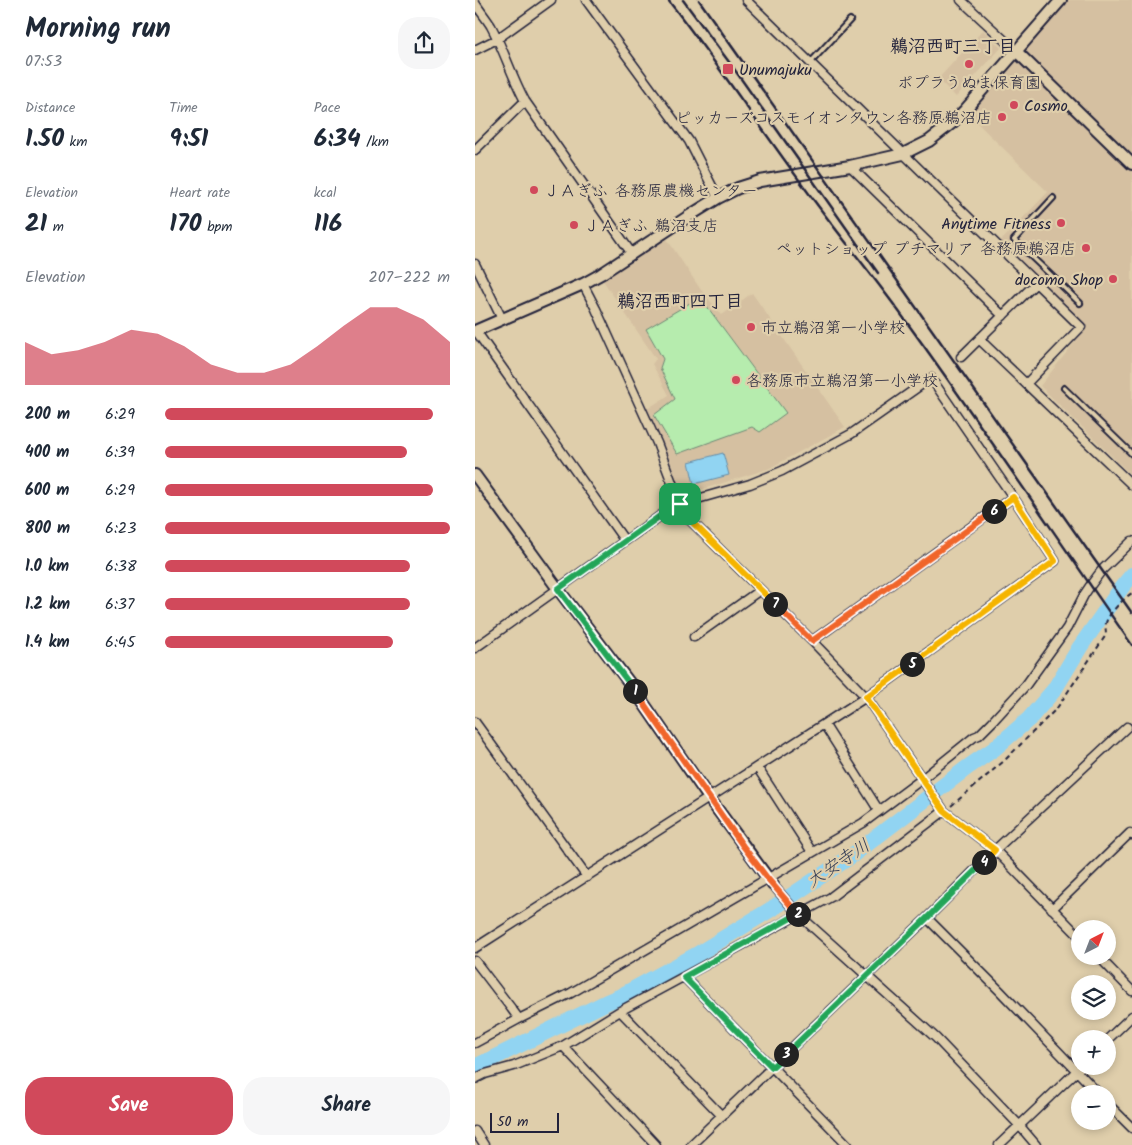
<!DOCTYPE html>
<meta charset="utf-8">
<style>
:root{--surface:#fff;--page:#f6f6f7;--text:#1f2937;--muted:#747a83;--accent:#d1495b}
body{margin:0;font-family:Kalam,"Klee One",sans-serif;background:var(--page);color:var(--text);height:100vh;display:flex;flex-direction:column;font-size:19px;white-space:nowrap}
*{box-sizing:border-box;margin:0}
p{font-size:16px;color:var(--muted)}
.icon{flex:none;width:28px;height:28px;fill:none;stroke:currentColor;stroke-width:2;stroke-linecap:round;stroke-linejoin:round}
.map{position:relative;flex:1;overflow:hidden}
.side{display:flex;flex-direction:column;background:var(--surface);width:475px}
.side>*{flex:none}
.needle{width:32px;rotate:42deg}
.buttons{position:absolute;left:596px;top:920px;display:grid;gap:10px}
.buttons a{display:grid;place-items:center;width:45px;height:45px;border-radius:50%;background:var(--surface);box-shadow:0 2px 8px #0003;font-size:25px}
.scale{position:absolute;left:15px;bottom:12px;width:69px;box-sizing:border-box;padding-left:5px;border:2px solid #22223b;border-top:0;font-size:14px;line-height:18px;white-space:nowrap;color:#22223b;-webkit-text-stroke:4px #dfceab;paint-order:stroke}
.pin{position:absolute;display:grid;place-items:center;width:42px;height:42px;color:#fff;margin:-21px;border-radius:10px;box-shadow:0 2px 8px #0006}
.km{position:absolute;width:25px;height:25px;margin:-12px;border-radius:50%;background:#222;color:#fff;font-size:14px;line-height:25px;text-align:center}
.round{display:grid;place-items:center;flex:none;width:52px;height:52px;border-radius:20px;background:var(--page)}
.overview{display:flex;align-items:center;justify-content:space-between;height:85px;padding:0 25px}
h1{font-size:28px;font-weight:700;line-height:38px}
.stats{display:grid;grid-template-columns:repeat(3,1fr);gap:8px;height:85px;padding:5px 25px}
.stats div{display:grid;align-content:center}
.stats b{font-size:25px;font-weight:700}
.stats small{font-size:14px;font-weight:400}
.stats p{font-size:14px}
.chart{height:140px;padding:10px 25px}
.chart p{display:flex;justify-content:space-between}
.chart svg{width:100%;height:90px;margin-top:5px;fill:var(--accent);opacity:.7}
.button{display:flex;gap:10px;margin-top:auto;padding:10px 25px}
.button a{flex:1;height:58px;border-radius:20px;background:var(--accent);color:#fff;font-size:20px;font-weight:700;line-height:58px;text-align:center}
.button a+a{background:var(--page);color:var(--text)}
ul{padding:0 25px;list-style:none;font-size:16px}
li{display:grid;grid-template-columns:80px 60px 1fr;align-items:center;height:38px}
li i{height:12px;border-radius:6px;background:var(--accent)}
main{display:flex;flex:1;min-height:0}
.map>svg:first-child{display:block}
</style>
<main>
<section class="side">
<div class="overview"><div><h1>Morning run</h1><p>07:53</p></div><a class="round"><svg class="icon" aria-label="share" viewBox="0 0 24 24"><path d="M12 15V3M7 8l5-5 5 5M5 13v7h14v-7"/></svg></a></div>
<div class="stats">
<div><p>Distance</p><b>1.50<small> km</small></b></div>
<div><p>Time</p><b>9:51</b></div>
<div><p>Pace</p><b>6:34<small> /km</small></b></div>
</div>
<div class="stats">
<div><p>Elevation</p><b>21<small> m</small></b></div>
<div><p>Heart rate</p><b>170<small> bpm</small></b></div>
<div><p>kcal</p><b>116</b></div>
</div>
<div class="chart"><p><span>Elevation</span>207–222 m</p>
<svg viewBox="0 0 160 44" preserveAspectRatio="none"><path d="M0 44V23L10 29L20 27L30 23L40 17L50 19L60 25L70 34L80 38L90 38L100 34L110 25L120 15L130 6L140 6L150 12L160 23V44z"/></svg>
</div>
<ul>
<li><b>200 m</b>6:29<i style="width:94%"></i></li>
<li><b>400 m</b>6:39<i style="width:85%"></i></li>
<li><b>600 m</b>6:29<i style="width:94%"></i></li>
<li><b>800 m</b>6:23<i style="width:100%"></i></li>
<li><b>1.0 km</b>6:38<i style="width:86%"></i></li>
<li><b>1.2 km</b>6:37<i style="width:86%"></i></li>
<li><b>1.4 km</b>6:45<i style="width:80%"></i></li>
</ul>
<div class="button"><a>Save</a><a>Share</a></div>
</section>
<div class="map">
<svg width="657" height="1145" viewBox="0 0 657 1145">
<rect width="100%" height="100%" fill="#dfceab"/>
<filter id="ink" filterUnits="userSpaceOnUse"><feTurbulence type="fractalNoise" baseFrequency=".02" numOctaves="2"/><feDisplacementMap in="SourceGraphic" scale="10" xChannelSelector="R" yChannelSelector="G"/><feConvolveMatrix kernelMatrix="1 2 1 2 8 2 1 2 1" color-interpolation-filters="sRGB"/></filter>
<g filter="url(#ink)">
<path fill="#d5c0a1" d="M592 0H657V476L565 386 611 328 525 242 573 192 493 114Z
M508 30 526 48 481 97 463 79Z
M188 233 226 290 247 315 277 293 370 427 293 469 205 496 172 409 194 395 177 364 181 359 127 279Z"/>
<path fill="#b6ecae" stroke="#6c8774" d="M225 297 311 413 285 432 277 427 202 454 179 415 200 399 185 368 188 359 171 329Z"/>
<path fill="#91d4f2" stroke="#658da9" d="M248 453 254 475 219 484 214 462Z"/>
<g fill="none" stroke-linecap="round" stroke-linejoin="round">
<path stroke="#91d4f2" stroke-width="16" d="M0 1067 132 1002 144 997 221 955 298 908 379 854 493 767 519 749 554 719 579 690 605 647 647 587 657 575"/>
<g stroke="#22223b" stroke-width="8">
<path id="service" d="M335 63 375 20
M578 198 539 240 605 303
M589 388 657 454"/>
</g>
<g stroke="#22223b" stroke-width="11">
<path id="minor" d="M111 0 214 141 243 198
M271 0 606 327 551 384
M486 0 541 51
M0 3C5 11 11 18 16 26 29 50 37 77 50 101L157 254
M0 50 22 39 76 0
M0 150 50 101
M375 166 528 316
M0 264 27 319
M108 284 121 309 182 443 205 504 212 517 337 641 391 697 469 811 520 850 605 937
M1 331 150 541
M504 339 657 485
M486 357 561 283
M219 637 285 590
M0 648 192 511 205 504 275 484 307 471 376 434 456 378 538 497 337 641
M0 722 112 877
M349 724 401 806
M282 767 335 849
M298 885 323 914 461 1038 544 1125 561 1145
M577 909 655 833 657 835
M452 918 525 991 624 1094
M0 948 391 697 580 561 538 497
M623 956 657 991
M0 961 36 1008 44 1019
M209 977 373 1145
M145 1011 247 1116
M632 1040 657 1016
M0 1043 44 1019 96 993 388 823 447 779 499 737 504 735 517 722 551 685 592 628 609 595 615 586 627 570 657 541
M88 1046 181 1145
M0 1079 10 1074 39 1066 88 1046 145 1011 356 897 469 811
M632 1103 657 1128
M0 1131 9 1145
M216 1145 452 918 520 850 652 727
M524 1145 607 1066"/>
</g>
<g stroke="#22223b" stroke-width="14">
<path id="tertiary" d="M541 51 657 164
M0 331 108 284 126 274 214 216 243 198 263 188 285 181 375 166 428 154 454 141 477 123 489 111 586 0
M0 475 83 589 156 685 234 798 298 885"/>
</g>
<path stroke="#22223b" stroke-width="2" stroke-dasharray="5 4" stroke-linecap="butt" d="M476 806 529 761 582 708 631 635C631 631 630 627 631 623 633 614 649 598 657 593"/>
<use href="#service" stroke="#dfceab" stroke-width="4"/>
<use href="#minor" stroke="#dfceab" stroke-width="8"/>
<use href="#tertiary" stroke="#dfceab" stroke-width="10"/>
<path stroke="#22223b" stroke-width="2.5" d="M193 0C240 60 282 123 327 184 361 232 399 276 433 324 510 430 582 538 657 645
M208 0 257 66 403 273
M224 0 657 613"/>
</g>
</g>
<g fill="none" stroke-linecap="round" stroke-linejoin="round" filter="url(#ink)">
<g stroke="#fff" stroke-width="10">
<path id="split-1" d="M160 691 83 589 192 511 205 504"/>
</g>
<g stroke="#fff" stroke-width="10">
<path id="split-2" d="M160 691 268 846 293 879 323 914"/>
</g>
<g stroke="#fff" stroke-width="10">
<path id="split-3" d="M311 1054 297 1067 209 977 323 914"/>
</g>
<g stroke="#fff" stroke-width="10">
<path id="split-4" d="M311 1054 452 918 509 862"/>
</g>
<g stroke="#fff" stroke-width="10">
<path id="split-5" d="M437 664 391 697 469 811 520 850 509 862"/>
</g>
<g stroke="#fff" stroke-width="10">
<path id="split-6" d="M437 664 580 561 538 497 519 511"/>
</g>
<g stroke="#fff" stroke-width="10">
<path id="split-7" d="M300 604 337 641 519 511"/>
</g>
<g stroke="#fff" stroke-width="10">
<path id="split-8" d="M205 504 212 517 300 604"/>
</g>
<use href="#split-1" stroke="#22a559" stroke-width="6"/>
<use href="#split-2" stroke="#f0652b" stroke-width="6"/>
<use href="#split-3" stroke="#22a559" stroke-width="6"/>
<use href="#split-4" stroke="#22a559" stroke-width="6"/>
<use href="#split-5" stroke="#f5b400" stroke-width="6"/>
<use href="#split-6" stroke="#f5b400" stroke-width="6"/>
<use href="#split-7" stroke="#f0652b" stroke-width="6"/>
<use href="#split-8" stroke="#f5b400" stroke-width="6"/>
</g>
<g fill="#d1495b" stroke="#dfceab" stroke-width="2">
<circle cx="494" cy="64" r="5"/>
<rect x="247" y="63" width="12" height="12" rx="2.5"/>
<circle cx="539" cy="105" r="5"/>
<circle cx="527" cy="117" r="5"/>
<circle cx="59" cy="190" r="5"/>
<circle cx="586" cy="223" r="5"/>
<circle cx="99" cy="225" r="5"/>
<circle cx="611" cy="248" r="5"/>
<circle cx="638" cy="279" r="5"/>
<circle cx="276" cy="327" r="5"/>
<circle cx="261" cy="380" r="5"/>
</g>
<g text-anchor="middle" stroke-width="4.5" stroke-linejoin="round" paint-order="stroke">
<g font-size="16" fill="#22223b" stroke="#dfceab" text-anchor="start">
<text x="264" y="75">Unumajuku</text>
<text x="494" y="88" text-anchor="middle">ポプラうぬま保育園</text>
<text x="549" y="111">Cosmo</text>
<text x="517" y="123" text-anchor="end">ピッカーズコスモイオンタウン各務原鵜沼店</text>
<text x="69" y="196">ＪＡぎふ 各務原農機センター</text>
<text x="576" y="229" text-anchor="end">Anytime Fitness</text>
<text x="109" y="231">ＪＡぎふ 鵜沼支店</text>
<text x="601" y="254" text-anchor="end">ペットショップ プチマリア 各務原鵜沼店</text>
<text x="628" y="285" text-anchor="end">docomo Shop</text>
<text x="286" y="333">市立鵜沼第一小学校</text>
<text x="271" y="386">各務原市立鵜沼第一小学校</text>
</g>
<g font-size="18" font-weight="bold" fill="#22223b" stroke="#dfceab">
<text x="478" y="52">鵜沼西町三丁目</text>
<text x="205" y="307">鵜沼西町四丁目</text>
</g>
<g font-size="18" font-style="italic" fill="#333d56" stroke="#dfceab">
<text transform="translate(363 863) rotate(-34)" y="6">大安寺川</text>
</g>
</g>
</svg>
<div class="buttons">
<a><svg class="needle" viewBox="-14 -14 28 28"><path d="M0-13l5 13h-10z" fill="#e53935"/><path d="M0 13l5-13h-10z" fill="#747a83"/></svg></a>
<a><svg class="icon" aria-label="layers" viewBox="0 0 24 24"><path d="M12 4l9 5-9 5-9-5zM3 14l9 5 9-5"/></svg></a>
<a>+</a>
<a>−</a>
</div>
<div class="scale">50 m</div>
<div class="pin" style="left:205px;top:504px;background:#1e9e55"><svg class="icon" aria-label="arrive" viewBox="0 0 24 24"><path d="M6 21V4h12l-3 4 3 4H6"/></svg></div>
<b class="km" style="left:160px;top:691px">1</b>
<b class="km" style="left:323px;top:914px">2</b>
<b class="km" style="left:311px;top:1054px">3</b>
<b class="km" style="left:509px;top:862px">4</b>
<b class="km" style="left:437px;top:664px">5</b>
<b class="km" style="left:519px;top:511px">6</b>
<b class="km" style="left:300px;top:604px">7</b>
</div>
</main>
